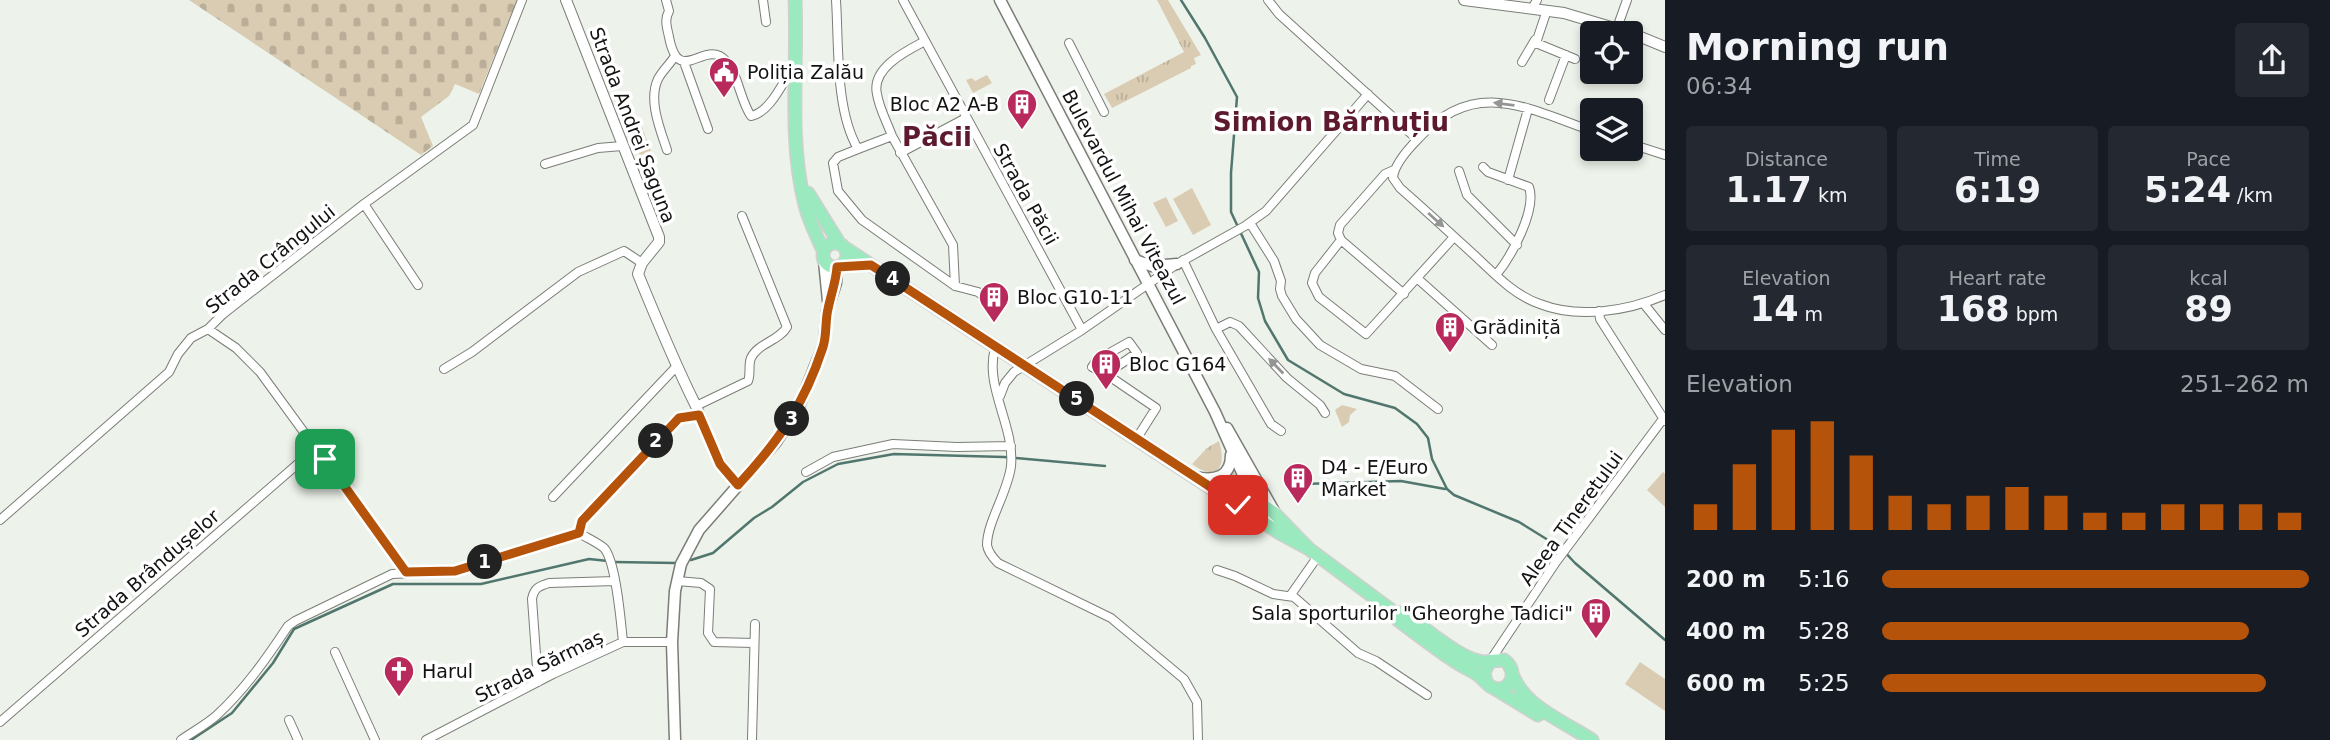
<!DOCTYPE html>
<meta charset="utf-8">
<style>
:root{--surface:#171b24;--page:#242831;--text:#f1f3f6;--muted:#9ea1a6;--accent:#b45309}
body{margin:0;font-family:"DejaVu Sans",sans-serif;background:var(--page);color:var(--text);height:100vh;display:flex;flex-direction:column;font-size:26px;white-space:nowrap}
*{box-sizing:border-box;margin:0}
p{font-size:23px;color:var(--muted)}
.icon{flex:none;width:38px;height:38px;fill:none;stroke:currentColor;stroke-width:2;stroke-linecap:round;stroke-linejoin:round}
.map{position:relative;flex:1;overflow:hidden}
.details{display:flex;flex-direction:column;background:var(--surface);width:665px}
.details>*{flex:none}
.tools{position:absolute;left:1580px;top:21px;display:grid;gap:14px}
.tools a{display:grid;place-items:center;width:63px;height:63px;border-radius:7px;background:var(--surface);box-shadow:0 4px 10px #0003;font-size:35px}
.pin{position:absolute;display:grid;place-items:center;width:60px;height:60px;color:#fff;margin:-30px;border-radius:14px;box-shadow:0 4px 10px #0006}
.km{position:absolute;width:35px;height:35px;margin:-18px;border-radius:50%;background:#222;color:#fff;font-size:19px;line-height:35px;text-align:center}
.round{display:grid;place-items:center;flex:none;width:74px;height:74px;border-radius:7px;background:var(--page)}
.summary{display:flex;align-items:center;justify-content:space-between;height:119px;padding:0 21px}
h1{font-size:38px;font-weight:700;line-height:52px}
.stats{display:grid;grid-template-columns:repeat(3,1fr);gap:10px;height:119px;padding:7px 21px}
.stats div{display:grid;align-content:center;border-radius:7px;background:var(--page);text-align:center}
.stats b{font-size:35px;font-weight:700}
.stats small{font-size:19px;font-weight:400}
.stats p{font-size:19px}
.chart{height:196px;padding:14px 21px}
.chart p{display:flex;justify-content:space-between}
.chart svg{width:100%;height:126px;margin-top:7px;stroke:var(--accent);stroke-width:6}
ul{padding:0 21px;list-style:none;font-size:23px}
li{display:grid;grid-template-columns:112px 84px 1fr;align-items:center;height:52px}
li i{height:18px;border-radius:9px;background:var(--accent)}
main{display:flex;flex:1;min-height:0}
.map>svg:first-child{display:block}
</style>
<main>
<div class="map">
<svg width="1665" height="740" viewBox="0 0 1665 740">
<defs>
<pattern id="grass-tufts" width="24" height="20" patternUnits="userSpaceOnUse" patternTransform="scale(1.75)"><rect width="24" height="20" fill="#daccb3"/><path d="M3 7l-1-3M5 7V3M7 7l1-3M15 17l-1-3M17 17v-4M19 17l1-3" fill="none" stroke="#baae99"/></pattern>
<pattern id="cemetery-stones" width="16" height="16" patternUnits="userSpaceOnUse" patternTransform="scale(1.75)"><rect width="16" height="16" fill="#daccb3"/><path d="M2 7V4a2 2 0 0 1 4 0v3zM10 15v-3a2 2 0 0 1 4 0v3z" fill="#baae99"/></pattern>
</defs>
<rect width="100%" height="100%" fill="#edf2ea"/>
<path fill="url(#grass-tufts)" d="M1157 0H1168L1201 55 1194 58 1196 64 1191 66V68L1112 108 1104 94 1184 52Z
M1219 441C1227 467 1218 483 1192 464L1207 448Z
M1232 468 1241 486 1238 491 1218 482Z"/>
<path fill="url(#cemetery-stones)" d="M189 0H517L479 94 455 84 449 96 421 117 433 146 421 155Z"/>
<path fill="#daccb3" d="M987 75 992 83 973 93 966 80 972 78 975 81Z
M642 127 651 151 640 156 631 131Z
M1192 188 1211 225 1193 235 1173 199Z
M1166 197 1178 221 1166 227 1153 203Z
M1342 405 1357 409 1350 415 1349 422 1342 427 1335 410Z
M1663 472 1665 474V507L1647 490Z
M1640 662 1665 679V711L1625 684Z"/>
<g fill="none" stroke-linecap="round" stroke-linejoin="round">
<path stroke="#51766e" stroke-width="2.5" d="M1181 0 1205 38 1237 97 1231 173V212L1259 272 1258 298 1265 321 1288 360 1344 394 1395 408 1417 424 1428 438 1432 459 1447 489 1454 495 1519 522 1561 548 1575 563 1665 640
M1303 484 1401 481 1445 489
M691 560 713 553 754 518 772 507 803 482 838 464 894 454 1004 457 1105 466
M614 562 676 563
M191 740 232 713 273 663 294 629 393 584H481L589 559 608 561"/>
<g stroke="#7a7e77" stroke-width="10">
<path id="minor" d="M666 0 669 11C664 20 667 27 669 37 679 89 705 37 726 61 739 76 740 100 751 116 771 112 783 81 794 66
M763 0 766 22
M836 0C839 45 835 110 858 149L892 136 953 245 955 286
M903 0 1082 330
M1268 0 1279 14 1417 139
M1533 7 1537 0
M1547 10 1536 43 1575 59
M1617 28 1627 0
M1069 43 1104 112
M684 62 708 129
M1522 62 1535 40
M1549 100 1566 55
M1592 131C1527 108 1474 77 1419 138 1409 148 1394 164 1393 178L1400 188C1424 209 1448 231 1472 253 1493 272 1513 295 1540 304 1578 319 1628 311 1665 295
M892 136C887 122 879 108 877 94 871 68 906 51 925 41
M1631 144 1665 155
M858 149 838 157 833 163 838 191 862 220 955 286 978 292 993 303
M667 150C660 129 648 100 658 79 662 71 670 64 675 56
M900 153 966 118
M545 164 598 148 622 146
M1483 167 1488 172 1529 187C1537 210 1511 257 1496 275
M1394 170 1385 174 1340 225 1338 233 1341 240 1404 294
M1459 171 1467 195 1517 245
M1508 180 1528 109
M364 204 418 285
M1250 223 1274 261 1281 281 1280 289 1282 296 1296 319 1320 345 1361 369 1395 376 1438 409
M1341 240 1315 273 1312 283 1319 297 1366 334 1454 237
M1183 260 1216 329 1271 424 1281 431
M1418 279 1492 345
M1644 304 1665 330
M1599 311 1600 319 1665 421
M208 329 236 348 260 372 406 572
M1216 329 1230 322 1239 326 1287 378 1320 405 1325 413
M995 348C984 387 1015 426 1011 466 1008 492 987 522 987 545 988 552 993 558 998 563L1111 618 1184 679 1197 702 1198 740
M444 369 472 352 578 272 624 251 642 263
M1106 374 1092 367 1097 360 1129 342 1137 353 1106 374 1156 408 1137 438
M1000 396 1005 383 1014 372 1082 330 1177 264 1245 226 1266 211 1368 94
M696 406 748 381C751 374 748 365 751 358 758 343 779 341 787 327L742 216
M806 472 833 457 893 444 957 447 1011 446
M553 497 676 367
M0 520 169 372 178 354 191 338 208 329 223 314 364 204 473 125 522 0
M579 533 582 521 673 422 679 418 699 415
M1217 570 1235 576 1273 594 1294 597 1358 653 1376 661 1427 695
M677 581 701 583 710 589 708 633 714 642 754 643
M1290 596 1318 556
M335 652 375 740
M1490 661 1556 562 1663 419
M538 682 532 599C534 588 539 586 549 583L615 581
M289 720 298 740
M0 722 315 449
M752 739 755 624
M181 740C192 732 206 725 217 715 245 689 267 658 288 626L295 621 392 574 455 571 579 533C587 538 597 542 604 548 616 561 621 623 623 642
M426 740 553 674 623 642H672"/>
</g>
<g stroke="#7a7e77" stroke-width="12">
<path id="tertiary" d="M566 0 659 237V242L642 263 638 274C656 318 674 362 695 404 709 434 713 461 738 485
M1464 0 1564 13 1631 33
M1631 33 1665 47"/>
</g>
<g stroke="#7a7e77" stroke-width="13">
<path id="secondary" d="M1000 0 1215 412 1248 486 1272 525
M1135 260 1152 266 1177 264
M824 261 828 301
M1227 428 1274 511
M1196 477C1215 481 1231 477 1231 455
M675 740 672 642 675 591 681 564 699 530 776 442 799 406 824 344 827 311 836 283 837 267"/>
</g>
<g stroke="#d0d0cf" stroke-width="15">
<path id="primary" d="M795 0C798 67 788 139 805 205 809 221 816 235 823 250
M808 193 839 243
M823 255a12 12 0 1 1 24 0a12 12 0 1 1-24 0Z
M845 248 1281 534 1309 549
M1238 501 1262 505 1273 512 1309 549 1395 613 1398 620C1418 635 1438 651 1459 664 1465 668 1473 671 1478 675 1482 678 1486 683 1490 686 1507 697 1522 673 1504 660L1490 661 1484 672 1486 682
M1395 613H1403C1423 626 1465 665 1489 662
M1513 676C1525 707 1566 723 1592 740
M1494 688 1538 715"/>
</g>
<use href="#minor" stroke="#fff" stroke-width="8"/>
<use href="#tertiary" stroke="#fff" stroke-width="10"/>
<use href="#secondary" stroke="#fff" stroke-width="10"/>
<use href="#primary" stroke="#9be9be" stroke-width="12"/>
</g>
<defs><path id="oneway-solid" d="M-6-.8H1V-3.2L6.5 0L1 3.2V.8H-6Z" transform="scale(1.75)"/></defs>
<g fill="#949594">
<use href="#oneway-solid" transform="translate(1504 104) rotate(-173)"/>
<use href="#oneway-solid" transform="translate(1436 220) rotate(42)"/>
<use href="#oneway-solid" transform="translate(1276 366) rotate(-134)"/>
</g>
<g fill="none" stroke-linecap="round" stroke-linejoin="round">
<g stroke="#fff" stroke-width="14">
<path id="route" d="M325 459 406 572 455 571 579 533 582 521 679 418 699 415 720 464 738 485C779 441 804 405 823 347 827 335 825 321 828 309 831 294 836 282 837 267L871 265 1238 505"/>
</g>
<use href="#route" stroke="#b45309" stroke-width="9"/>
</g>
<defs>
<g id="civic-pin" transform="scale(1.575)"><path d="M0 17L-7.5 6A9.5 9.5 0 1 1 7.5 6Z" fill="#b82a5c" stroke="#fff"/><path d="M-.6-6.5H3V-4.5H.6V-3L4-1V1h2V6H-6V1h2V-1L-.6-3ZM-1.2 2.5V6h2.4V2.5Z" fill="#fff"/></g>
<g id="building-pin" transform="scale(1.575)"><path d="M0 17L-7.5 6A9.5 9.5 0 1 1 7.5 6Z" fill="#b82a5c" stroke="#fff"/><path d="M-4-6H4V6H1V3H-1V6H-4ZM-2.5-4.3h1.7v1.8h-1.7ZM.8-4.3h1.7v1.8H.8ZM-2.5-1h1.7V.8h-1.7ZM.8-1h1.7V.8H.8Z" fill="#fff"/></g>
<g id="church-pin" transform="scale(1.575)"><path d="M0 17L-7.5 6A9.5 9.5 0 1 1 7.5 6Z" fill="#b82a5c" stroke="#fff"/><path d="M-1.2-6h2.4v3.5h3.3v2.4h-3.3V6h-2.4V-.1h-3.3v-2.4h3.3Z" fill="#fff"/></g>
</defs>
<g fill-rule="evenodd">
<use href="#civic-pin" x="724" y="72"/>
<use href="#building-pin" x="1022" y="104"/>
<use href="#building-pin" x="994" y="297"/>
<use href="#building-pin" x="1450" y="327"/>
<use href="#building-pin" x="1106" y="364"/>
<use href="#building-pin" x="1298" y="478"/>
<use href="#building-pin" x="1596" y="613"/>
<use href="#church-pin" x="399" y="671"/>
</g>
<g text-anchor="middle" stroke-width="7" stroke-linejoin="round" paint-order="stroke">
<g font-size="19" fill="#121311" stroke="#fff" text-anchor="start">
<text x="747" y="79">Poliția Zalău</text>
<text x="999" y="111" text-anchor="end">Bloc A2 A-B</text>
<text x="1017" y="304">Bloc G10-11</text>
<text x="1473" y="334">Grădiniță</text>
<text x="1129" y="371">Bloc G164</text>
<text x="1321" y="474">D4 - E/Euro<tspan x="1321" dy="22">Market</tspan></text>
<text x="1573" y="620" text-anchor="end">Sala sporturilor "Gheorghe Tadici"</text>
<text x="422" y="678">Harul</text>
</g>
<g font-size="19" fill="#121311" stroke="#fff">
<text transform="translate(633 125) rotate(69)" y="7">Strada Andrei Șaguna</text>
<text transform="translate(1026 194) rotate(61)" y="7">Strada Păcii</text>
<text transform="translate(1124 197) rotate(62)" y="7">Bulevardul Mihai Viteazul</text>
<text transform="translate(270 259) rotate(-39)" y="7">Strada Crângului</text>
<text transform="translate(1571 518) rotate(-54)" y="7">Aleea Tineretului</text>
<text transform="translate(147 573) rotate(-41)" y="7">Strada Brândușelor</text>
<text transform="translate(539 666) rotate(-26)" y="7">Strada Sărmaș</text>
</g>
<g font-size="26" font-weight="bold" fill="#5d192e" stroke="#fff">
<text x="1331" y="131">Simion Bărnuțiu</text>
<text x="937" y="146">Păcii</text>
</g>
</g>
</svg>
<div class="tools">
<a><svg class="icon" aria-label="locate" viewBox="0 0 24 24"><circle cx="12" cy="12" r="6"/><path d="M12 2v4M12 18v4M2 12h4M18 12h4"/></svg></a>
<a><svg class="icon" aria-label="layers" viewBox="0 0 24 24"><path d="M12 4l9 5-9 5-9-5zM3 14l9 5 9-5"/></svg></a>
</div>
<div class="pin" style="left:325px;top:459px;background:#1e9e55"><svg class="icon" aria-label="arrive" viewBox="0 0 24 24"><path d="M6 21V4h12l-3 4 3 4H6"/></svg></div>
<div class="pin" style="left:1238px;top:505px;background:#d93025"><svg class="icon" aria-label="check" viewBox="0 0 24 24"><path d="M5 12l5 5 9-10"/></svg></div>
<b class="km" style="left:485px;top:562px">1</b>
<b class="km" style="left:656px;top:441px">2</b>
<b class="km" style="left:792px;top:419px">3</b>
<b class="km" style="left:893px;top:279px">4</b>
<b class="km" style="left:1077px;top:399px">5</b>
</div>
<section class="details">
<div class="summary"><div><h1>Morning run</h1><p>06:34</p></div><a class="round"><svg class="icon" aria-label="share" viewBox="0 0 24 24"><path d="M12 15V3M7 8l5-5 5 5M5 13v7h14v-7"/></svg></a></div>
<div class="stats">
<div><p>Distance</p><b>1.17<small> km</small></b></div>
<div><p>Time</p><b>6:19</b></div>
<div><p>Pace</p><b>5:24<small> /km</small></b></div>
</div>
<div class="stats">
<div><p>Elevation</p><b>14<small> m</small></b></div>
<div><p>Heart rate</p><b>168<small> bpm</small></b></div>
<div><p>kcal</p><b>89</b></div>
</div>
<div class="chart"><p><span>Elevation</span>251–262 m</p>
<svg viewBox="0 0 160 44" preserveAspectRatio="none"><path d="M5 44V35M15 44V21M25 44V9M35 44V6M45 44V18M55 44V32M65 44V35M75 44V32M85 44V29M95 44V32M105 44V38M115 44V38M125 44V35M135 44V35M145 44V35M155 44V38"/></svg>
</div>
<ul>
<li><b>200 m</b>5:16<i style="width:100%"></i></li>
<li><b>400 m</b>5:28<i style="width:86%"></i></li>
<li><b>600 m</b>5:25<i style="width:90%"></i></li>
</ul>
</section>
</main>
